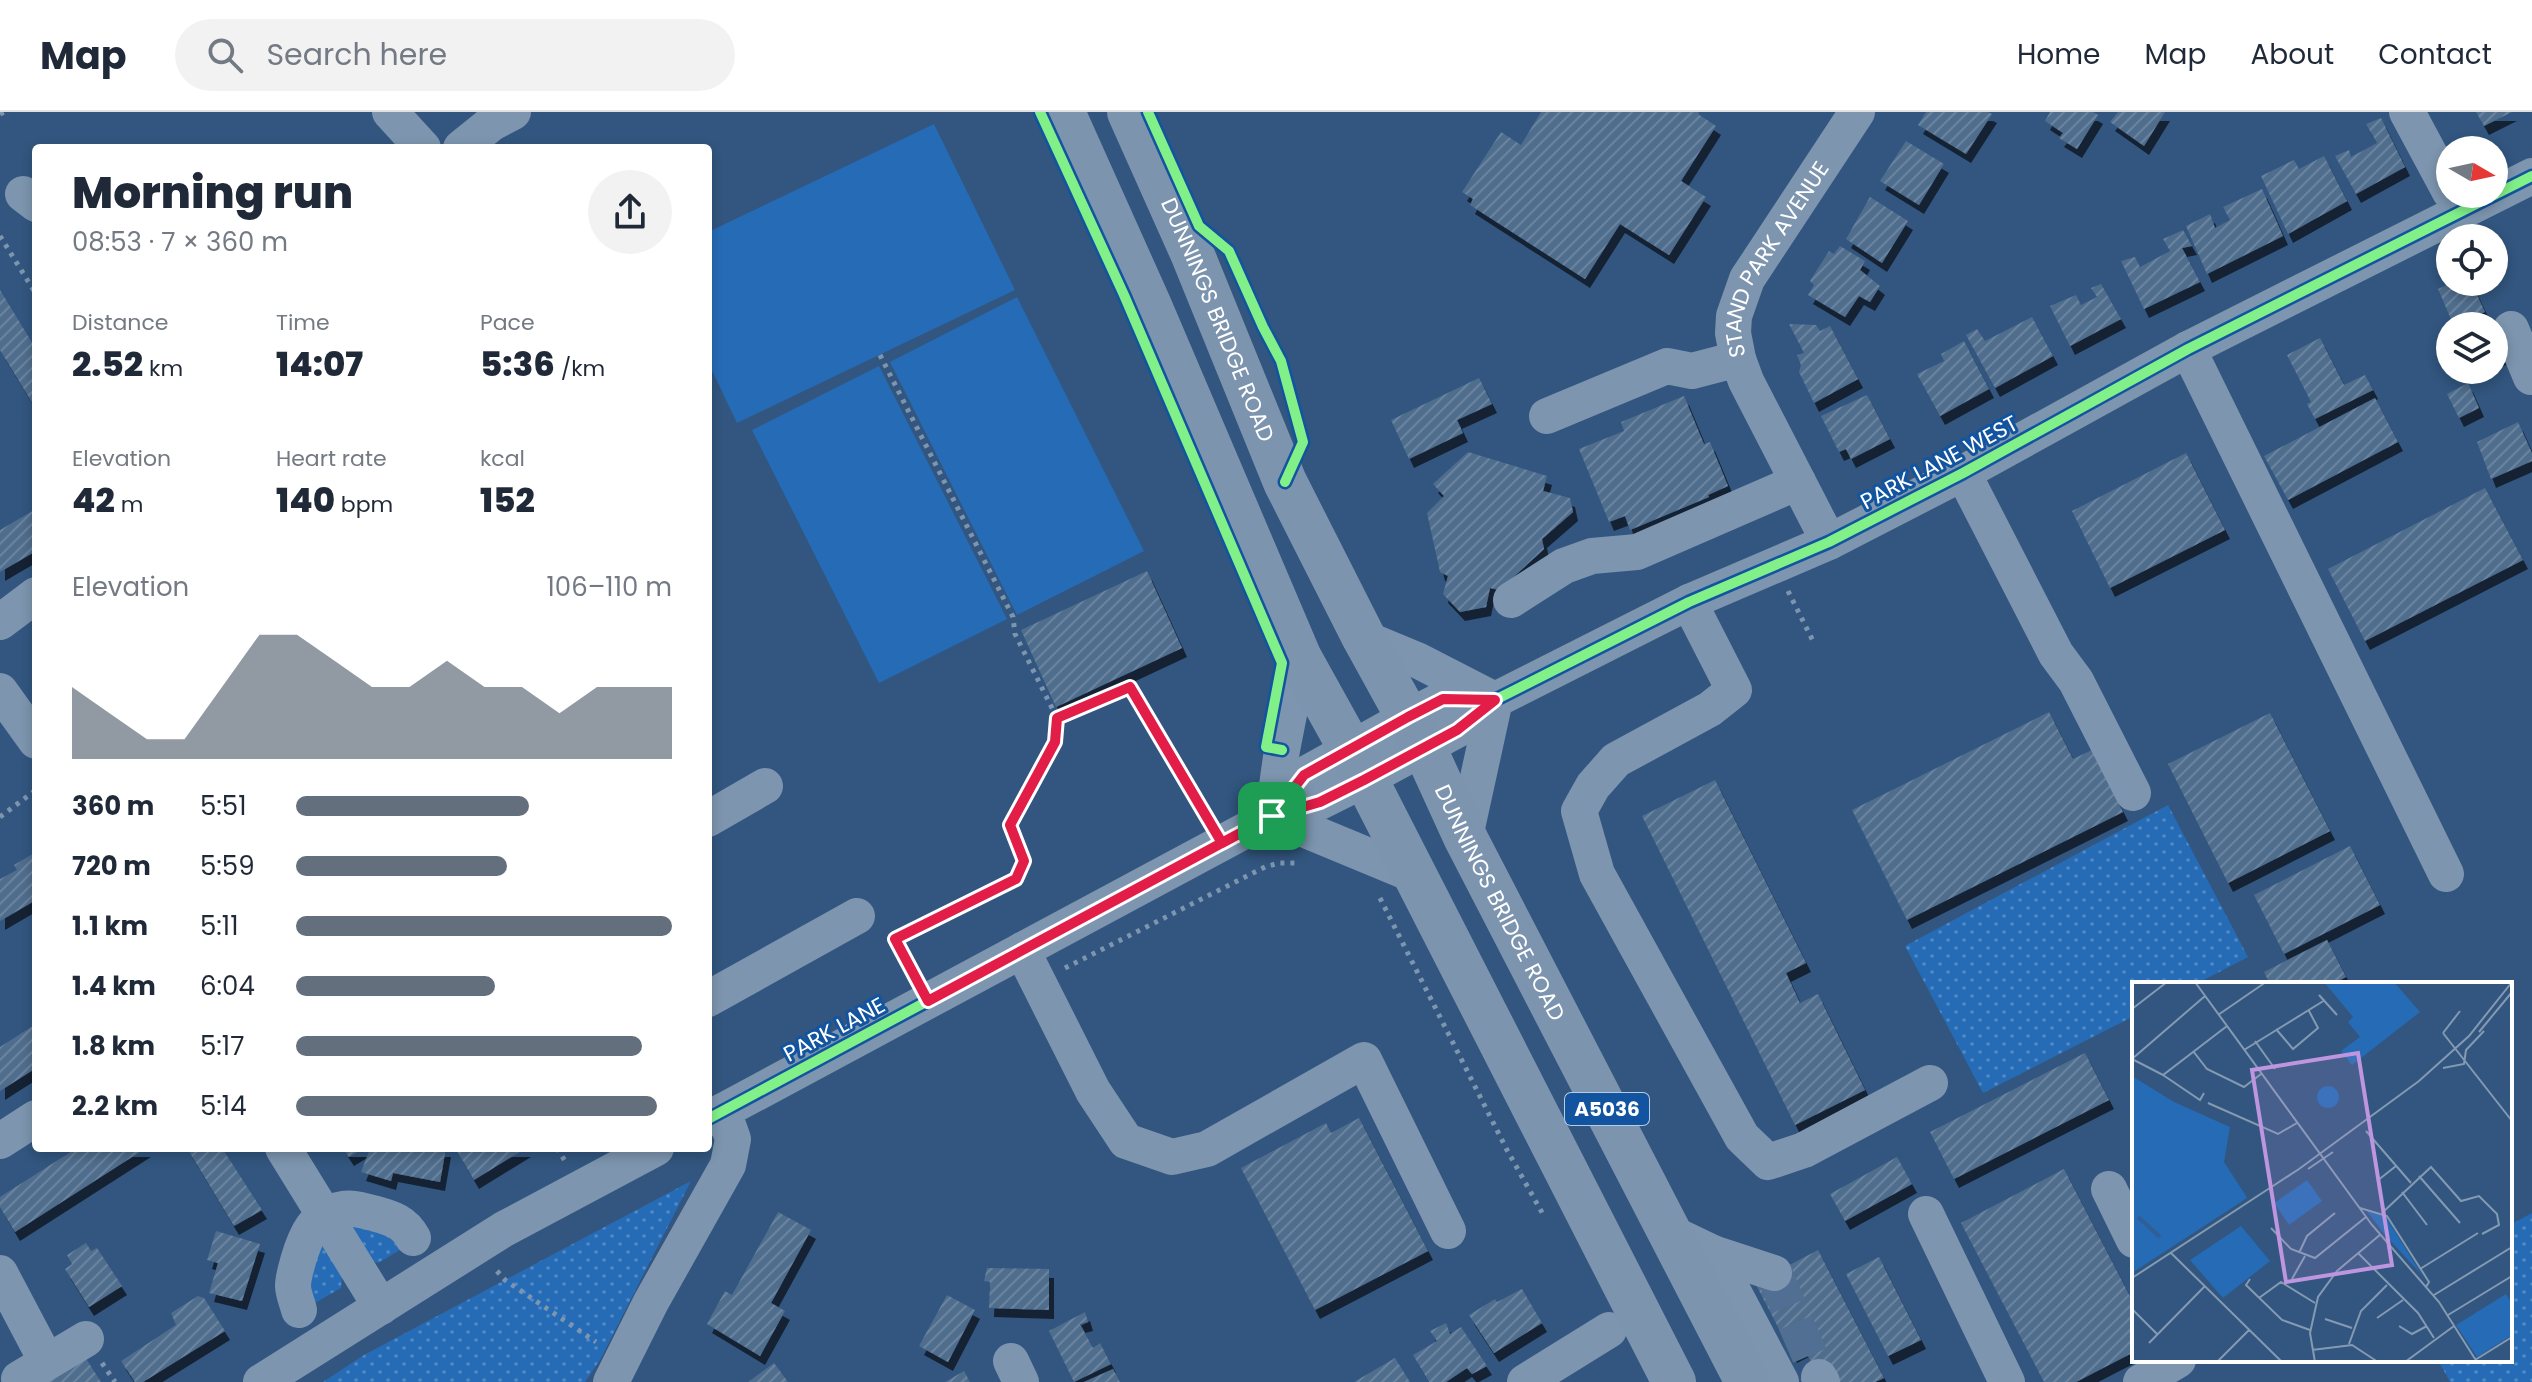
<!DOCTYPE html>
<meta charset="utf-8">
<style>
:root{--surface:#fff;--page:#f2f2f3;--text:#1f2937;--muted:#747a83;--line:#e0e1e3;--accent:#636f7d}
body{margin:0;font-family:Poppins,sans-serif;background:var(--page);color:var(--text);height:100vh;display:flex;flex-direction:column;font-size:30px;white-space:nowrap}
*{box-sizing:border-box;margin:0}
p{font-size:26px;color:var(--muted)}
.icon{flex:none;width:44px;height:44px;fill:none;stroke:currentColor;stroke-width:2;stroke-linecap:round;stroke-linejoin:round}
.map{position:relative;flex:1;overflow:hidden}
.sheet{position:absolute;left:32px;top:32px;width:680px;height:1008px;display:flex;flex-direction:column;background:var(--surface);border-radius:8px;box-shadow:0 4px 12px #0003}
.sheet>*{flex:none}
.needle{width:52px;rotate:99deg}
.buttons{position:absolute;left:2436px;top:24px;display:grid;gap:16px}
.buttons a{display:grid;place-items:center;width:72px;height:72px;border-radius:50%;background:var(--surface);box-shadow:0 4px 12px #0003;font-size:40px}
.pin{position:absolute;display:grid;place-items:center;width:68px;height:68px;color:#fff;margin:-34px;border-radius:16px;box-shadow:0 4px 12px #0006}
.round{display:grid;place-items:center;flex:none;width:84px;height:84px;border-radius:42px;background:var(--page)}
.summary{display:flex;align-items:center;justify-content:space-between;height:136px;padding:0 40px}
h1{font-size:44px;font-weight:800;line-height:60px}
.figures{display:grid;grid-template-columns:repeat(3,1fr);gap:12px;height:136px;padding:8px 40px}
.figures div{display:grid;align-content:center}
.figures b{font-size:34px;font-weight:800}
.figures small{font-size:22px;font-weight:400}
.figures p{font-size:22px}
.chart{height:224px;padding:16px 40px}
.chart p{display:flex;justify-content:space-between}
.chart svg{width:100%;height:144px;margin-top:8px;fill:var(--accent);opacity:.7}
ul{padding:0 40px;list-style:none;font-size:26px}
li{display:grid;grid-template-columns:128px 96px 1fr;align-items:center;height:60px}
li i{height:20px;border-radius:10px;background:var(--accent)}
header{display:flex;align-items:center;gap:48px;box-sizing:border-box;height:112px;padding:0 40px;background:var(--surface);border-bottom:2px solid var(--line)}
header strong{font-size:38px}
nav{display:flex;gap:44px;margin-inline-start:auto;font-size:28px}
.search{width:560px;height:72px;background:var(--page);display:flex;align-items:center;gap:20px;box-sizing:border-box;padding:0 28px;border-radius:44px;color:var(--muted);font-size:30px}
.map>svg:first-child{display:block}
</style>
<header>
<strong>Map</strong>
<div class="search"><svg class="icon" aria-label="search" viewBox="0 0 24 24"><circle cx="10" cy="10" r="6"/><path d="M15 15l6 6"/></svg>Search here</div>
<nav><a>Home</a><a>Map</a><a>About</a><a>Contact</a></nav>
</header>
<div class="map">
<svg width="2532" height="1270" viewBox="0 0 2532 1270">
<defs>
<pattern id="green-dots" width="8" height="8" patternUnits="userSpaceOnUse" patternTransform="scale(2)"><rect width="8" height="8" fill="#266bb5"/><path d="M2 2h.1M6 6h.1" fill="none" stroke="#5189c4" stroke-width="1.8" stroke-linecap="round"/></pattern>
<pattern id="building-hatch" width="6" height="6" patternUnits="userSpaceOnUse" patternTransform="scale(2)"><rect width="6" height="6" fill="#506d8d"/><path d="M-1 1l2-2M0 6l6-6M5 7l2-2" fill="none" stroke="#6a839e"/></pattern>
<filter id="shadow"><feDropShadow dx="5" dy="9" stdDeviation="0" flood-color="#0009"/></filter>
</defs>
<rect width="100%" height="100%" fill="#32567f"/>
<path fill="url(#green-dots)" d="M2168 693 2248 845 2196 872H2134V904L1983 981 1905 834Z
M691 1069 600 1248 585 1270H323L364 1243Z
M2532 1101V1270H2450L2438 1248H2510V1113Z
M350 1112 387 1115 405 1135 378 1151 369 1148Z
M323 1131 342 1164 341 1176 313 1192 304 1167Z"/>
<path fill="#266bb5" d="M934 12 1015 178 737 311 708 250V120Z
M1017 185 1144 439 1017 503 890 250Z
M879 254 1007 507 879 571 752 318Z"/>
<path fill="url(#building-hatch)" filter="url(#shadow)" d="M1541 0H1699L1698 2 1716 14 1681 69 1706 85 1669 143 1620 112 1585 167 1470 93 1473 87 1462 80 1501 20 1521 33Z
M1926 0H1988L1992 2 1966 42 1918 13Z
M2050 0H2093L2098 3 2077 37 2059 26 2063 21 2045 9Z
M2118 0H2165L2144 34 2110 10Z
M2476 0H2512L2484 14Z
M2381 6 2405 55 2356 82 2335 44 2349 38 2351 45 2377 31 2366 12Z
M1906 29 1944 52 1919 93 1880 69Z
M2324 44 2347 89 2288 122 2261 64 2294 48 2299 57Z
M2262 77 2283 124 2207 162 2186 114 2210 102 2215 116 2230 108 2223 95Z
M1870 85 1908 109 1882 151 1846 127Z
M2183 118 2192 134 2182 136 2200 170 2144 197 2121 149 2135 145 2140 155 2170 139 2163 127Z
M1840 134 1865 149 1860 158 1880 174 1870 190 1859 184 1845 205 1808 183 1814 173 1810 169 1829 139 1834 142Z
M2454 170H2471L2485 200 2454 214 2438 177Z
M2101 172 2121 207 2070 234 2050 194 2076 183 2081 193 2097 185 2091 176Z
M0 178 36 237V297L0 238Z
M2032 205 2053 244 1995 276 1966 223 1977 217 1985 229Z
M2489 205 2493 214H2470Z
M1789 212 1816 213 1820 219 1830 214 1858 267 1814 291 1799 260 1801 253 1797 243 1804 241Z
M2494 216 2506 242 2494 247Z
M2320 226 2344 273 2365 263 2373 278 2315 307 2307 292 2311 290 2287 243Z
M1964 229 1989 277 1940 304 1917 262 1944 249 1941 242Z
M1479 266 1492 292 1457 308 1463 321 1409 347 1391 308Z
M2468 271 2479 296 2459 306 2447 282Z
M1867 283 1890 327 1851 347 1846 337 1839 340 1821 304Z
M1684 284 1704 332 1710 330 1728 374 1708 383 1709 385 1630 418 1625 404 1609 410 1579 337 1624 319 1621 310Z
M2375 286 2398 330 2288 388 2264 344Z
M2518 310 2532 341V349L2491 367 2477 330Z
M1468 340 1547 364 1543 379 1570 386 1573 400 1542 427 1544 437 1499 478 1490 476 1486 495 1460 500 1443 482 1448 464 1440 460 1427 401 1444 384 1433 372Z
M2186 341 2225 418 2110 476 2072 399Z
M2485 376 2523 448 2365 529 2328 457Z
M36 397V439L0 460V418Z
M1147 459 1182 536 1056 595 1021 518Z
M2049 600 2073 647 2092 638 2123 700 1907 808 1852 698Z
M2270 601 2330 719 2228 771 2168 652Z
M1715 668 1806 851 1786 861 1800 891 1818 882 1865 978 1795 1013 1642 704Z
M2350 734 2380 793 2284 842 2254 783Z
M36 740V788L0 809V767L17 758 14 753Z
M2327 828 2346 865 2333 872H2270L2264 860Z
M36 912V956L0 979V935Z
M2085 941 2109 988 1954 1067 1930 1020Z
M1359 1006 1428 1139 1315 1198 1241 1056 1326 1011 1331 1021Z
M77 1036H146L15 1120 0 1095V1085Z
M187 1036H222L262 1098 234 1114Z
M343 1036H364L349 1045Z
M383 1036H446L440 1070 393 1061 391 1069 361 1060 370 1037 383 1040Z
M462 1036H526L474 1068 457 1039Z
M1897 1045 1912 1072 1845 1109 1830 1082Z
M2064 1057 2134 1192V1240L2076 1270H2044L1961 1111Z
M778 1100 811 1118 771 1191 785 1199 760 1244 707 1212 725 1179 732 1183Z
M216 1119 260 1132 242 1189 209 1181 218 1151 207 1148Z
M86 1131 91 1139 97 1136 122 1174 89 1195 65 1157 72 1152 67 1143Z
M1818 1138 1884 1266 1875 1270H1832L1819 1265 1804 1236 1792 1242 1755 1171Z
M1879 1145 1921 1228 1888 1244 1846 1162Z
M987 1156 1049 1157V1198L989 1196 990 1170 984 1169Z
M1522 1177 1542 1211 1494 1241 1469 1203 1495 1187 1497 1190Z
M947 1183 975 1198 948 1250 919 1234Z
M198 1184 204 1186 225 1219 143 1270H135L121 1249 176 1213 171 1201Z
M1085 1200 1088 1210 1080 1212 1093 1236 1100 1231 1111 1252 1074 1270 1049 1219Z
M1446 1211 1450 1222 1461 1215 1487 1254 1472 1262 1467 1256 1446 1270H1429L1413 1243 1437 1229 1430 1219Z
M85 1245 101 1270H45Z
M1395 1246 1410 1270H1354Z
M774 1251 788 1270H748Z
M1113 1257 1120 1270H1084Z
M964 1259 970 1270H945Z"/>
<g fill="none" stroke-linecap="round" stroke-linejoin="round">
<path stroke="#516f92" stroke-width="36" stroke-dasharray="36 18" stroke-linecap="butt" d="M1774 1161 1819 1265"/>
<path stroke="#7d95af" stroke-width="5" stroke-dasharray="4 6" stroke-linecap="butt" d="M0 2 4 0
M0 124 36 182
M880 243 1013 505 1015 522 1057 606 1130 575 1206 704
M1788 479 1814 531
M0 705 36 678
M1380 786 1507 1038 1544 1104
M1065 856 1265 755 1279 751H1298
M914 862 895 827 1016 767 1024 749 1010 713 1055 630 1057 606
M557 1036 565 1049
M497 1159 505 1168 596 1230
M102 1251 115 1270"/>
<g stroke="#7d95af" stroke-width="36">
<path d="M390 0 423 36"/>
<path d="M2407 0 2450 80"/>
<path d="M461 36 492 11 513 0"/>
<path d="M23 82 36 92"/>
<path d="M2511 217 2531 265"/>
<path d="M2188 237 2446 762"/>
<path d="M1547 304 1667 254 1692 259 1738 247"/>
<path d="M1963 361 2056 542 2076 569 2133 681"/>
<path id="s1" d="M1829 430 1746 269 1738 247 1733 221 1734 204 1747 167 1857 0"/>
<path d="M1511 488 1564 454 1592 444 1637 440 1798 370"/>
<path d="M1689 490 1734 578 1710 597 1616 648 1593 674 1579 699 1597 762 1742 1025 1768 1050 1804 1038 1930 971"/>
<path d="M0 510 36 483"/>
<path d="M1364 526 1417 548 1487 584"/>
<path d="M0 579 36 629"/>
<path d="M1273 702 1282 638 1300 546"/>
<path d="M1272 704 1304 663 1408 605 1443 587 1495 588"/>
<path d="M1272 704 1412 762"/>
<path d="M708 707 765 674"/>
<path d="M1465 725 1495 588"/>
<path d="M1022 838 1093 979 1126 1029 1172 1045 1207 1037 1364 948 1448 1119"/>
<path d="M708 887 857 804"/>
<path d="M708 1007 1272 704 1320 690 1364 668 1457 618 1495 588 1689 490 1829 430 1963 361 2188 237 2532 64"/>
<path d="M0 1029 36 1006"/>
<path d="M283 1036 381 1195"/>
<path d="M2109 1077 2134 1128"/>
<path d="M1926 1102 2007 1270"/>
<path d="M1669 1120 1713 1141 1781 1270"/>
<path d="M1713 1141 1774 1161"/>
<path d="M0 1161 47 1250"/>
<path d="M299 1198C297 1190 293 1181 293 1174 293 1166 296 1157 298 1149 305 1125 314 1101 343 1097 353 1095 364 1099 373 1101 391 1106 404 1109 413 1126"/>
<path d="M1011 1249 1021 1270"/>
<path d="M1819 1265 1822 1270"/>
<path d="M19 1267 86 1227"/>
<path d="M261 1270 504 1117 656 1036"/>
<path d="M611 1270 651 1190 728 1053 733 1027 723 999"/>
<path d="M1525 1270 1609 1218"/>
<path d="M2141 1270 2178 1248"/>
</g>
<g stroke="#7d94ae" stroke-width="44">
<path d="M1063 0 1150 194 1300 546 1351 638 1674 1270"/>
<path id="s2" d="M1129 0 1192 141 1285 370 1364 526 1424 635 1465 725 1747 1270"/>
</g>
<g stroke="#12549f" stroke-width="15">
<path id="cycleway" d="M1040 0 1124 183 1282 551 1266 635 1282 638
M1148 0 1199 114 1229 139 1263 215 1281 249 1303 330 1285 370
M708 1007 1272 704 1320 690 1364 668 1457 618 1495 588 1689 490 1829 430 1963 361 2188 237 2532 64"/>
</g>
<use href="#cycleway" stroke="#82f089" stroke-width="10"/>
</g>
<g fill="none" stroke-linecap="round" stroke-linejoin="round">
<g stroke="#fff" stroke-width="16">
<path id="route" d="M1272 704 928 889 895 827 1016 767 1024 749 1010 713 1055 630 1057 606 1130 575 1222 731 1272 704 1320 690 1364 668 1457 618 1495 588 1443 587 1408 605 1304 663 1272 704"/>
</g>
<use href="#route" stroke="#e11d48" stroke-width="10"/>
</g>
<g text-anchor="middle" stroke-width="6" stroke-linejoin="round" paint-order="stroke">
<rect fill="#12549f" stroke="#b8cce2" stroke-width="2" x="1565" y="981" width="84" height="32" rx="6"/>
<g font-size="20" font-weight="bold" fill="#fff">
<text x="1607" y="1004">A5036</text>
</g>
<g font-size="22" fill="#fff" stroke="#12549f">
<text dy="8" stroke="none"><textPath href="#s1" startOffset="316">STAND PARK AVENUE</textPath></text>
<text dy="8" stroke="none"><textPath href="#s2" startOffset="226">DUNNINGS BRIDGE ROAD</textPath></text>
<text transform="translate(1939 350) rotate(-28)" y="8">PARK LANE WEST</text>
<text dy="8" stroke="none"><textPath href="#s2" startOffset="874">DUNNINGS BRIDGE ROAD</textPath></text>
<text transform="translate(834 917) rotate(-28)" y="8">PARK LANE</text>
</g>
</g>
<g transform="translate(2132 870)">
<rect width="380" height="380" fill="#32567f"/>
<path d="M192 0H262L288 30 220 83 209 69 228 55 216 40 221 35ZM0 95 49 129 97 151 92 180 114 214 0 290ZM185 115a11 11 0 1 1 22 0a11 11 0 1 1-22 0ZM234 228 253 234 290 293 253 253ZM109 244 138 279 91 316 58 278ZM374 312 380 321V353L345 375 324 343Z" fill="#266bb5"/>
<path d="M0 94 42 120 98 145 90 179 115 216 0 291V274L29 256 33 261 55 247 59 236 91 218 79 219 83 211 78 200 102 221 106 217 84 182 89 152 0 114ZM0 185 18 199 58 213 15 204 0 194Z" fill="#266bb5"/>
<path d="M175 198 190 219 157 243 142 221Z" fill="#266bb5"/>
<path fill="none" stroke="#305f95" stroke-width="4" d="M6 235 28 255"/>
<path fill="none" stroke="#849ab2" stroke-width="2" d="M63 0 240 243 307 320 345 380M187 13 205 33M0 27 35 0M86 33 134 0M144 47 161 67 186 46 177 29M347 50 380 10M311 51 380 139M311 51 328 29M123 59 143 87M112 68 193 18M61 69 75 87 112 105 129 92M0 77 31 93 95 44M0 77 73 14M311 86 332 82 334 68 352 49M31 93 68 118 72 111M76 121 146 152 165 141M234 149 279 201M176 187 201 170M287 194 328 241M245 199 264 184M270 210 295 243M228 226 255 234 297 300 294 305M250 231 299 185 329 219 347 214 365 232 367 243 350 252M139 246 159 267 183 276 234 235M39 271 150 380M167 271 175 254 203 231M226 271 286 331 302 356M288 287 346 251M0 296 167 187 287 99 337 54 380 0M118 297 114 303 150 338 178 348M160 297 173 274M302 313 380 265M127 316 149 300 183 321M0 327 25 352M316 333 380 294M245 336 271 318M193 337 220 346M267 344 280 352 295 344M17 361 73 304M217 362 229 329 255 303M180 368 220 363 246 380M343 378 380 355M85 380 117 348M183 380 178 351 186 315 205 289 249 252M273 380 322 344"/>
<path fill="#bd96df" fill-opacity="0.15" stroke="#bd96df" stroke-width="4" d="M226 71 260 283 154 300 120 88Z"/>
<rect width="380" height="380" fill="none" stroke="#fff" stroke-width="4"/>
</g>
</svg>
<div class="buttons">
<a><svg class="needle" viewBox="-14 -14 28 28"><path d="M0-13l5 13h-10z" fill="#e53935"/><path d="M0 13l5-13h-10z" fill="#747a83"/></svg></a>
<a><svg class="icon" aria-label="locate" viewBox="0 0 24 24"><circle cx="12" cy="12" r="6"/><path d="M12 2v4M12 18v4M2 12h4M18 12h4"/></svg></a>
<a><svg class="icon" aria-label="layers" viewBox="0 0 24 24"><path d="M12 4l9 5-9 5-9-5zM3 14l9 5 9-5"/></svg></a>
</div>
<div class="pin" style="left:1272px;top:704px;background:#1e9e55"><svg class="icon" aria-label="arrive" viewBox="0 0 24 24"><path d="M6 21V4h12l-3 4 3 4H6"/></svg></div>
<section class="sheet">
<div class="summary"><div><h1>Morning run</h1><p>08:53 · 7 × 360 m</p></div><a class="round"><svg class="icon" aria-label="share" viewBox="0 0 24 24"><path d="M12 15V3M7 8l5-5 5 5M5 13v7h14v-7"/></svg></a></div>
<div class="figures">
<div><p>Distance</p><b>2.52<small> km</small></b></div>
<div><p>Time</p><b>14:07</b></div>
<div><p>Pace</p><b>5:36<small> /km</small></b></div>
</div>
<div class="figures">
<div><p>Elevation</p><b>42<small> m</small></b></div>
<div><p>Heart rate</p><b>140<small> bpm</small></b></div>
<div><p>kcal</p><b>152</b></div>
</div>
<div class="chart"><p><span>Elevation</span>106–110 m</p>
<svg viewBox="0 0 160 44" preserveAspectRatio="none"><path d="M0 44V22L10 30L20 38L30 38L40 22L50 6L60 6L70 14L80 22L90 22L100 14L110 22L120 22L130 30L140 22L150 22L160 22V44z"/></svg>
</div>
<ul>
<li><b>360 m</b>5:51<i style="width:62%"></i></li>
<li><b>720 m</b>5:59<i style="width:56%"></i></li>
<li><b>1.1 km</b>5:11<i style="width:100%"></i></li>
<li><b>1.4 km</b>6:04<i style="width:53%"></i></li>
<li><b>1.8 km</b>5:17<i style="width:92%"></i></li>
<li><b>2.2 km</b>5:14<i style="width:96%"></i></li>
</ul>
</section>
</div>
